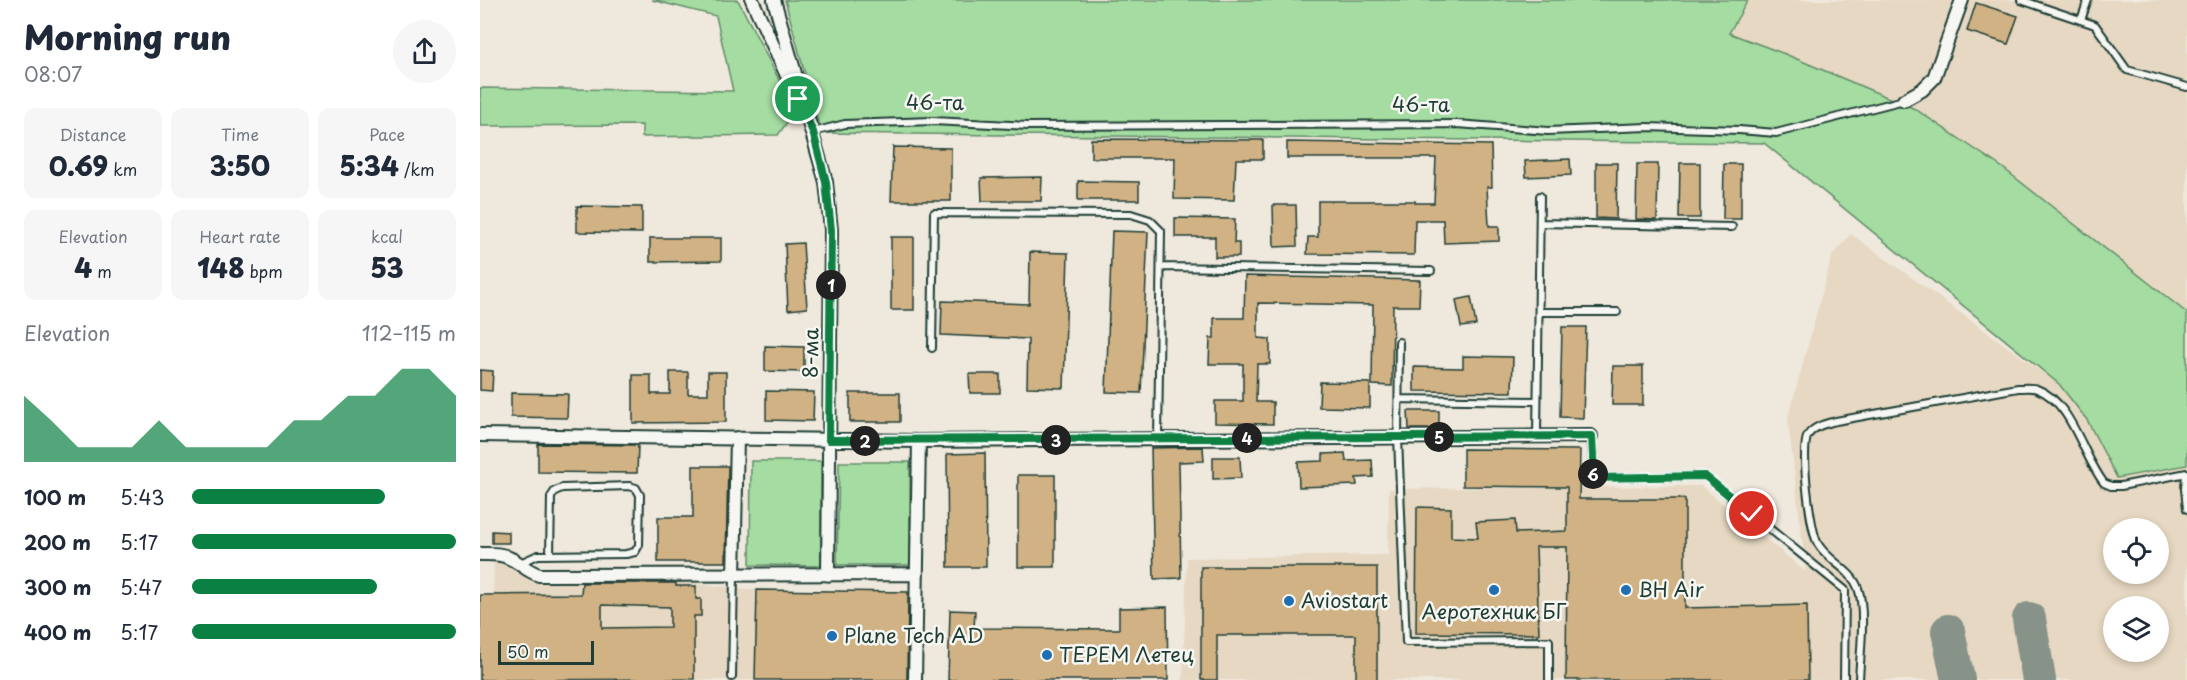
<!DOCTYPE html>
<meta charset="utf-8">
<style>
:root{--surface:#fff;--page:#f6f6f7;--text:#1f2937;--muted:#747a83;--accent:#0b8043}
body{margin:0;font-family:"Playpen Sans",sans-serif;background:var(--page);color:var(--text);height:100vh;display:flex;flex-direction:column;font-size:22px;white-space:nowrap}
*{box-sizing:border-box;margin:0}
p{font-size:20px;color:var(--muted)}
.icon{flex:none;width:33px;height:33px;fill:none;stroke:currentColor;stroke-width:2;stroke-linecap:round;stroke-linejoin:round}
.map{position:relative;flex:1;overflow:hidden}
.details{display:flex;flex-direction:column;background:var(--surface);width:480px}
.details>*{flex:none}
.tools{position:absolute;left:1623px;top:518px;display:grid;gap:12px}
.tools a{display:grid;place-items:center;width:66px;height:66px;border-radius:50%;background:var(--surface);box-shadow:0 3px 9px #0003;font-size:30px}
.scale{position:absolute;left:18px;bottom:15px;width:96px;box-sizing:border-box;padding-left:6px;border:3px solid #1f3d34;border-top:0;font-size:16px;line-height:21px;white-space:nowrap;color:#1f3d34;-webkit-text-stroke:4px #f6f6f2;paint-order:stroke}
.pin{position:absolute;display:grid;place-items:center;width:51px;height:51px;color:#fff;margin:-26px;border:3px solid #fff;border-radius:50%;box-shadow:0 2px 6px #0007}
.km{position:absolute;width:30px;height:30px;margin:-15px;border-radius:50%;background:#222;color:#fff;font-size:16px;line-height:30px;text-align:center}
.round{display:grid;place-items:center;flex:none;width:63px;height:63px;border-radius:32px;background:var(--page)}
.head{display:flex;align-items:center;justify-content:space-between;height:102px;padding:0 24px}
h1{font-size:33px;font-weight:800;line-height:45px}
.metrics{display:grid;grid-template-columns:repeat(3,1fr);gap:9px;height:102px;padding:6px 24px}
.metrics div{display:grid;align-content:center;border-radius:12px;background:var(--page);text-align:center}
.metrics b{font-size:26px;font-weight:800}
.metrics small{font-size:16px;font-weight:400}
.metrics p{font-size:16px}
.chart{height:168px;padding:12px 24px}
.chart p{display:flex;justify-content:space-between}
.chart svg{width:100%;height:108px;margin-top:6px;fill:var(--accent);opacity:.7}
ul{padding:0 24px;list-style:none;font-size:20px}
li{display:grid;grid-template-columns:96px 72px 1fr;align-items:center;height:45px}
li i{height:15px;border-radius:8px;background:var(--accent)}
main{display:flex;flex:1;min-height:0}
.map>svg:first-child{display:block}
</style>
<main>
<section class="details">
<div class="head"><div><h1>Morning run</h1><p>08:07</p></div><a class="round"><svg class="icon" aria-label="share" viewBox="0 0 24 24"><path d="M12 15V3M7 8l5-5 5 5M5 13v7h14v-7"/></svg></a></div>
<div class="metrics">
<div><p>Distance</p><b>0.69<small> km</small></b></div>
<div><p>Time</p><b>3:50</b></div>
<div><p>Pace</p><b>5:34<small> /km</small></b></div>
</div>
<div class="metrics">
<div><p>Elevation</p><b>4<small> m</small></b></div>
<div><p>Heart rate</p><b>148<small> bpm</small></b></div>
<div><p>kcal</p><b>53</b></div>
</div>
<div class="chart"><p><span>Elevation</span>112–115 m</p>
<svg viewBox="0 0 160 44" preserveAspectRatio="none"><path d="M0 44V17L10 27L20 38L30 38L40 38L50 27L60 38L70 38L80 38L90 38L100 27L110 27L120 17L130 17L140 6L150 6L160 17V44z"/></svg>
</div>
<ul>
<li><b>100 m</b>5:43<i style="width:73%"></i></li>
<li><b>200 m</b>5:17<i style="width:100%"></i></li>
<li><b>300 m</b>5:47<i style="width:70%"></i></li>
<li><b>400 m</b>5:17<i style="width:100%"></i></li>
</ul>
</section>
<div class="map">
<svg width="1707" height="680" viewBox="0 0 1707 680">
<rect width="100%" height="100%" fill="#efe8dc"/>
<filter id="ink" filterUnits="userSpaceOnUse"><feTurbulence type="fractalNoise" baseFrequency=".0167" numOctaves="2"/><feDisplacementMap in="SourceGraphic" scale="12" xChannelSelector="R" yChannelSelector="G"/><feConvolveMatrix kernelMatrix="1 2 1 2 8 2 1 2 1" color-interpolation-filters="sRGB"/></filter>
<g filter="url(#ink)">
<path fill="#e6d8c2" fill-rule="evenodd" d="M1268 0H1707V313L1523 168 1435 109 1305 54 1249 33Z
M1371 234 1579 384 1607 420 1637 478 1707 465V680H703L707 558 908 555 909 489 1221 486 1326 572 1308 419 1352 256ZM1634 528H1678V573H1634ZM1634 606H1678V651H1634Z
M14 560H24L52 582H196L277 590 275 680H0V616L13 615Z"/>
<path fill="#a4dca1" stroke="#628c6a" stroke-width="1.5" d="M172 0H258L315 111 298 135 162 137V125L0 126V88L253 91 236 16Z
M305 0H1268L1249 33 1305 54 1435 109 1523 168 1707 313V465L1637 478 1607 420 1579 384 1284 143 341 133Z
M271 461H341V566L270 565Z
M359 462H430V565H357Z"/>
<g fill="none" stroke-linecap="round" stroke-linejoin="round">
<path stroke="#879288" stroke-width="34" d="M1549 619 1559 680
M1468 631 1478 680"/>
</g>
<path fill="#d1b285" stroke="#1f3d34" stroke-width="1.5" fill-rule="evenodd" d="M1496 3 1538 16 1528 44 1487 31Z
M611 139 783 140V159H756L754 200 694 199 695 158H611Z
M807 142 1011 145 1012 187H1007L1009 226H1019V241L964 243 963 220H935L934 255 827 254 828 237H838V201H935V203H954L956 158H807Z
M413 147 471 148V201H411Z
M1090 159 1091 175 1046 177 1045 161Z
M1116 163H1137L1136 219 1116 218Z
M1200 163H1220V218H1199Z
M1157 164H1178L1177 220 1156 219Z
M1244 164H1261V219H1243Z
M562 177 561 201H502L501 178Z
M598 181 659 182V200H598Z
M793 205H816L817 246 794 247Z
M97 206 162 207V233L97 232Z
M695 218 755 219 754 243H759V257H735V237H695Z
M632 231 668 232 661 393 626 392Z
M411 237H434V310H411Z
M170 238H241V261L170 262Z
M323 243 327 308 308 310 305 244Z
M550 252 588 253 584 388 547 387 548 339 461 335 462 301 549 304Z
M765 276 940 280 939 306H913L912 386 892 385 893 305 778 303V338L790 339V364H777L776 402H793V424L735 423V401H763V364H729L730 338H734V318H764Z
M991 297 996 325 981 327 976 300Z
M1082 327H1106L1103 418 1080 417Z
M285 346 324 347V372L285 371Z
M983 356 1033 357 1032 392 934 391V367L983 368Z
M1133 366H1163V405H1132Z
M0 370 13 371 12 391 0 390Z
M190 372H208V394H228V372H246V422L153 423V375H171V394H190Z
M489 374H520V393H490Z
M840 382 890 383V408L839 407Z
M286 391 334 392 333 421 286 420Z
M31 393 88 394 87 418 31 417Z
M370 393H420V422H370Z
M928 411H959V429H929Z
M58 444 158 445 157 473 58 472Z
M723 447 724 461 699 462 701 578 674 579 671 448Z
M983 449 1100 450 1099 499H1205V608L1327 605 1328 680H1086L1087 547H1056L1059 634 936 633 937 507 971 508V537L998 538 996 522 1035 520 1036 533 1087 531V487L983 486Z
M505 453 506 567H468L467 454Z
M865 453 866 461 892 460 893 477 876 478 877 485 819 487 818 462 843 461V454Z
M733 457H760L761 478 733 479Z
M213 466H248L246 562H178V517H213Z
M538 475H575V567H538Z
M12 531 29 532V543H12Z
M721 567H897V680H876V635H737V680H721Z
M102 583H196V586H216V599H221V616H214V679L0 680V595L101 594ZM122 605 190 607V627L122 628Z
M277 590 428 592 427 680H275Z
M687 607 688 680H468L470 610 495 611 494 628 639 629V608Z"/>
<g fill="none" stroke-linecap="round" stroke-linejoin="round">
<g stroke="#1f3d34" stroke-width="10">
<path id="service" d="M1541 0 1615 25 1647 70 1707 87
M1601 20 1608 0
M333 132 365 124 453 121 548 126 977 124 1068 131 1167 127 1259 130 1296 133 1424 100
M1060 223 1252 227
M682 267 951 271
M1059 312H1137
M919 342 918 437 926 642 1069 641V680
M452 348 454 213 651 214 670 220 681 231 678 439
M919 399 1057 401
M1057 436 1060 196
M1111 436 1114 478 1225 476 1365 590 1364 680
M1706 473 1705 489 1707 509
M38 564 58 555 146 554 155 552 159 545 160 495 156 488 149 486 82 488 75 491 71 497 70 555
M252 677 254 576
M1379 680C1380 656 1386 609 1378 588 1371 569 1348 561 1338 544 1330 531 1320 447 1328 435 1334 426 1345 424 1356 421L1538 388C1544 388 1552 387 1557 389 1592 402 1602 455 1624 483L1631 486H1641L1707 473"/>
</g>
<g stroke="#1f3d34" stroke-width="16">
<path id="minor" d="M272 0 315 93
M294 0 346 182 351 230 348 575
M1424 100 1442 90 1454 78 1482 0
M0 435 439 441 1111 436
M0 554C10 554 21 553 29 558 41 563 45 570 59 575L437 574
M254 576 257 438
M435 680 439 441"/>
</g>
<use href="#service" stroke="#f6f6f2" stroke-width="6"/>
<use href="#minor" stroke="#f6f6f2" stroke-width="12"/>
</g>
</g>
<g fill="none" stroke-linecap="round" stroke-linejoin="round" filter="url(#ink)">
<g stroke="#fff" stroke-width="12">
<path id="route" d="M318 99 333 132 346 182 351 230 349 440 1112 436 1114 478 1225 476 1272 514"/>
</g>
<use href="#route" stroke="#0b8043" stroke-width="8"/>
</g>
<g fill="#1f6fb2" stroke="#f6f6f2" stroke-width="2">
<circle cx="1014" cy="590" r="6"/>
<circle cx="1146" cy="590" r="6"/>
<circle cx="809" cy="601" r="6"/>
<circle cx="352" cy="636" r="6"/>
<circle cx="567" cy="655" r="6"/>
</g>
<g text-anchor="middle" stroke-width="5" stroke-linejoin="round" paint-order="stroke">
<g font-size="20" fill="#1f3d34" stroke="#f6f6f2">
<text x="455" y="110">46-та</text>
<text x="941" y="112">46-та</text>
<text transform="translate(331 353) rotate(-89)" y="7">8-ма</text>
</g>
<g font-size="20" fill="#1f3d34" stroke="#f6f6f2" text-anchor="start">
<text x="1158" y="597">BH Air</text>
<text x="821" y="608">Aviostart</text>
<text x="1014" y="619" text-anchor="middle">Аеротехник БГ</text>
<text x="364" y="643">Plane Tech AD</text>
<text x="579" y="662">ТЕРЕМ Летец</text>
</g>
</g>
</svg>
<div class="tools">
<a><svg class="icon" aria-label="locate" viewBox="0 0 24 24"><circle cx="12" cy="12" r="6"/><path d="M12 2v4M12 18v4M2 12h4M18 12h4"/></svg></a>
<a><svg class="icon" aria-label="layers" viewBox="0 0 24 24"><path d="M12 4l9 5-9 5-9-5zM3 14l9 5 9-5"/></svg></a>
</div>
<div class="scale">50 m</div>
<div class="pin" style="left:318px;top:99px;background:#1e9e55"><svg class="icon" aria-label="arrive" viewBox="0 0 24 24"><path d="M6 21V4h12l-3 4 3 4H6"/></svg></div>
<div class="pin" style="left:1272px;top:514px;background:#d93025"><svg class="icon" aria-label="check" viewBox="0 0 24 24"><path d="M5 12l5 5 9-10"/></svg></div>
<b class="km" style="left:351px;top:285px">1</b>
<b class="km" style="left:385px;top:441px">2</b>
<b class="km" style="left:576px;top:440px">3</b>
<b class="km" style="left:767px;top:438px">4</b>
<b class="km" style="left:959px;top:437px">5</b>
<b class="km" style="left:1113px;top:474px">6</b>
</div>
</main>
